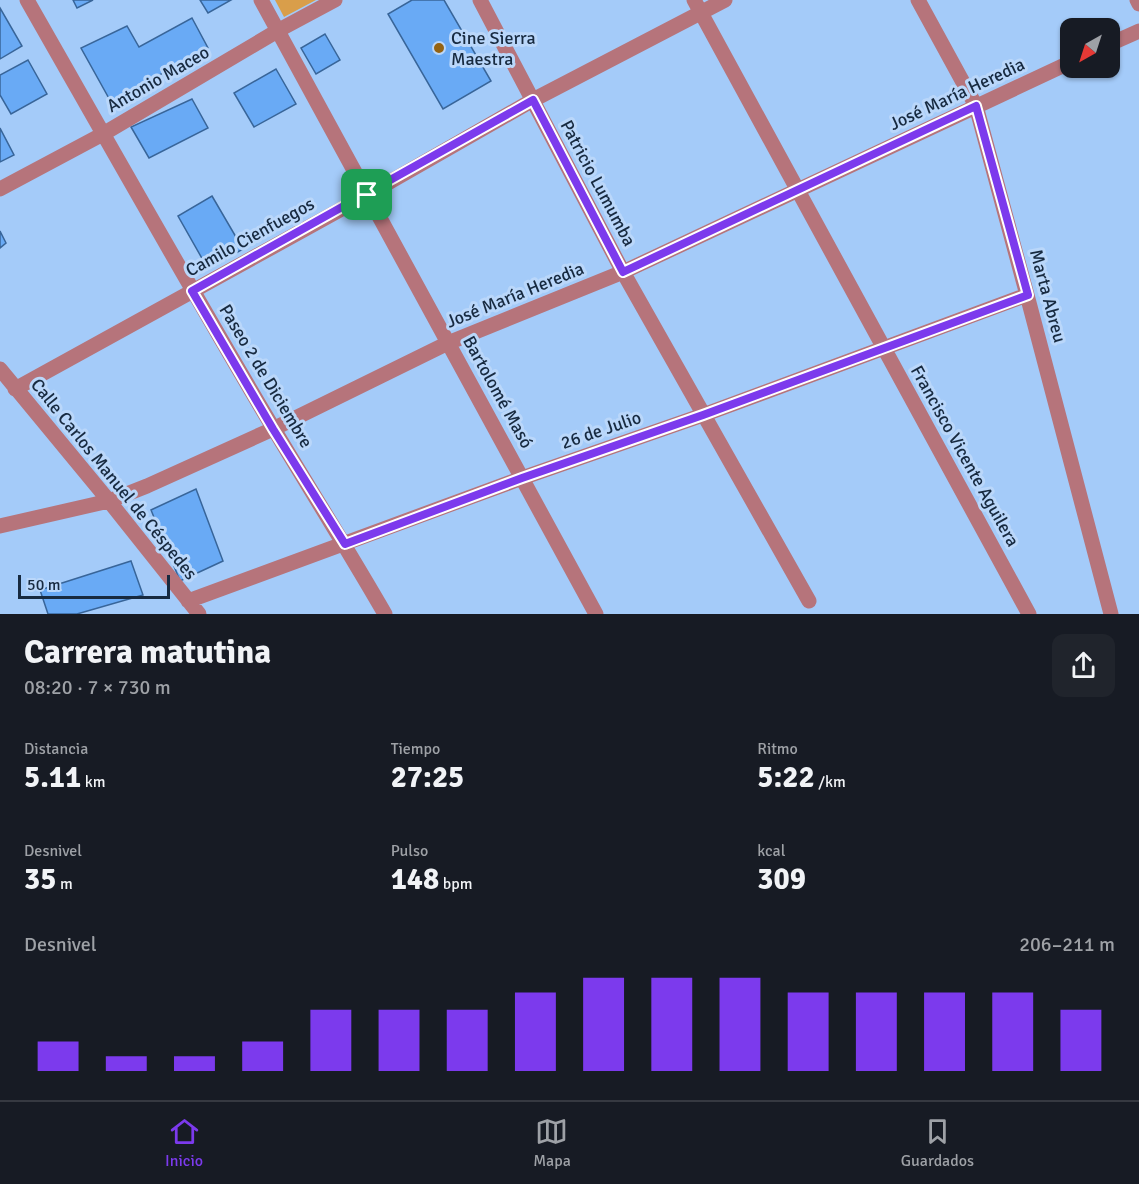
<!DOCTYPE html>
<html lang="es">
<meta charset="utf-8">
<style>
:root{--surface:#171b24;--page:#20242c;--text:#f1f3f6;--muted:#9ea1a6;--line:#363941;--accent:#7c3aed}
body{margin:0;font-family:Signika,sans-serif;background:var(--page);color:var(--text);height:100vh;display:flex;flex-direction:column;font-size:22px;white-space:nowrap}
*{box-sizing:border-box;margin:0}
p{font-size:20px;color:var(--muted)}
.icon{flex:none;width:33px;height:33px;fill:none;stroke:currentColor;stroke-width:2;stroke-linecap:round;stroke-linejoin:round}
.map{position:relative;height:614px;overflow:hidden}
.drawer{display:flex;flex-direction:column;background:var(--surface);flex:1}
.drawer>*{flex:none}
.needle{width:39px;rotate:219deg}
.tools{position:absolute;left:1060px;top:18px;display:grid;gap:12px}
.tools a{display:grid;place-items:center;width:60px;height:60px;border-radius:12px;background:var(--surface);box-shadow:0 2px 4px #0004;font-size:30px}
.scale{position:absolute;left:18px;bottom:15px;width:152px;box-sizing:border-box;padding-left:6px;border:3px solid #172a40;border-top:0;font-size:16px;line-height:21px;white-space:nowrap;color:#172a40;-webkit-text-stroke:4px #bad7fa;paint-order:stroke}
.pin{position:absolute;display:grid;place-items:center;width:51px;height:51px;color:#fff;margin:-26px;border-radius:12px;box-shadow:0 3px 9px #0006}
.round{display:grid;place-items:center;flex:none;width:63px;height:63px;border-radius:12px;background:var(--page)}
.overview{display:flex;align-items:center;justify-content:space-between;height:102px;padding:0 24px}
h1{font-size:33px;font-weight:700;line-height:45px}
.metrics{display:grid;grid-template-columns:repeat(3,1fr);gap:9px;height:102px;padding:6px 24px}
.metrics div{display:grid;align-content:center}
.metrics b{font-size:30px;font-weight:700}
.metrics small{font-size:16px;font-weight:400}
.metrics p{font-size:16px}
.chart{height:168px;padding:12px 24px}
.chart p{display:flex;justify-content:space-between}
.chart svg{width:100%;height:108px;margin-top:6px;stroke:var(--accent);stroke-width:6}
.menu{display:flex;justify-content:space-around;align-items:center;height:84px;border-top:2px solid var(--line);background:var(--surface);font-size:16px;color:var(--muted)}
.menu a{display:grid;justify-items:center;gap:3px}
.menu .selected{color:var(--accent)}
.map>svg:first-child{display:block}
</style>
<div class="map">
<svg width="1139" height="614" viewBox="0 0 1139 614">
<rect width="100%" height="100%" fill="#a4cbf9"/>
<path fill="#d99e4a" d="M275 0H316L284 17Z"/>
<path fill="#69aaf5" stroke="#386599" stroke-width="1.5" d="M73 0H93L77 8Z
M200 0H231L208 13Z
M412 0H444L491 81 443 109 388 14Z
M0 8 22 46 0 59Z
M192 18 208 48 111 102 81 48 127 26 139 47Z
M325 34 340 60 316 74 301 48Z
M28 60 47 94 11 114 0 95V75Z
M276 69 296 104 254 127 234 93Z
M192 99 208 128 149 158 131 127Z
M0 128 14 155 0 162Z
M212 196 243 249 208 269 178 216Z
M0 231 6 243 0 248Z
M196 489 223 561 180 581 151 510Z
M131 561 143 595 77 614H48L40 590Z"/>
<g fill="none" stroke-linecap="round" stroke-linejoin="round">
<path stroke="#b6747b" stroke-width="15" d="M27 0C104 135 180 270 259 404 301 475 344 543 385 614
M261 0 596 614
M480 0 623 272 809 601
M694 0 1029 614
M918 0 976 106 1027 295 1111 614
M1137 0 1139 4
M1110 44 1139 31
M0 189 103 134 279 30 335 0
M0 369 109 501 199 614
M15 389 367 195 533 100 725 0
M0 526 109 501 147 486 273 429 448 343 623 272 1071 62
M188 601 522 478 703 415 1027 295"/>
</g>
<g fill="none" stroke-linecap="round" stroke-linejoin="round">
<g stroke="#fff" stroke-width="12">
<path id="route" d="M533 100 623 272 976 106 1028 295 703 415 522 478 345 544 273 429 192 291Z"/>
</g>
<use href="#route" stroke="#7c3aed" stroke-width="8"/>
</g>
<circle fill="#946313" stroke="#bad7fa" stroke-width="2" cx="439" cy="48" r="6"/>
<g text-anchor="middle" stroke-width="6" stroke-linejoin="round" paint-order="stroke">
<g font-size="18" fill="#172a40" stroke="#bad7fa" text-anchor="start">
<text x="451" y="44">Cine Sierra<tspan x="451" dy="21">Maestra</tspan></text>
</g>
<g font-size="18" fill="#172a40" stroke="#bad7fa">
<text transform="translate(158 79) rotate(-30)" y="6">Antonio Maceo</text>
<text transform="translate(957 94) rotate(-25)" y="6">José María Heredia</text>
<text transform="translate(598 183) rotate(62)" y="6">Patricio Lumumba</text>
<text transform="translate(250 237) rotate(-29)" y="6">Camilo Cienfuegos</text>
<text transform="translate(515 295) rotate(-22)" y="6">José María Heredia</text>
<text transform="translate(1048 296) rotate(75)" y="6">Marta Abreu</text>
<text transform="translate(266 376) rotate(59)" y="6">Paseo 2 de Diciembre</text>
<text transform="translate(498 392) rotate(61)" y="6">Bartolomé Masó</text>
<text transform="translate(601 430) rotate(-19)" y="6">26 de Julio</text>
<text transform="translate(965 456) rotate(61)" y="6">Francisco Vicente Aguilera</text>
<text transform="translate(114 479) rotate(51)" y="6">Calle Carlos Manuel de Céspedes</text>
</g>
</g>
</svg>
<div class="tools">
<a><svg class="needle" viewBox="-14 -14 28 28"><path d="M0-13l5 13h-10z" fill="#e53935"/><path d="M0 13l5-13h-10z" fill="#9ea1a6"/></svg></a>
</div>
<div class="scale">50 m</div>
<div class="pin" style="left:367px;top:195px;background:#1e9e55"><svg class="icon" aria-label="arrive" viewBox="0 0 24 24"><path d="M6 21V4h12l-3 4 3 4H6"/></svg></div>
</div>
<section class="drawer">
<div class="overview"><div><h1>Carrera matutina</h1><p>08:20 · 7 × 730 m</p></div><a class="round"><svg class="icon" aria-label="share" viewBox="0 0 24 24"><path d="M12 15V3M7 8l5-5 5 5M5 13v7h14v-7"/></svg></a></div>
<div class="metrics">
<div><p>Distancia</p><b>5.11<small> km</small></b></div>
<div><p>Tiempo</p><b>27:25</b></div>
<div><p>Ritmo</p><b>5:22<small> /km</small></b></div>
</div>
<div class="metrics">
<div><p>Desnivel</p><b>35<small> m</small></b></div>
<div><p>Pulso</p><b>148<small> bpm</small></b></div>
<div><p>kcal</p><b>309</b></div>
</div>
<div class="chart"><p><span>Desnivel</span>206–211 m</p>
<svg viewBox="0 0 160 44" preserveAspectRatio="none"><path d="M5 44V32M15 44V38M25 44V38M35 44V32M45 44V19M55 44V19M65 44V19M75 44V12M85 44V6M95 44V6M105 44V6M115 44V12M125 44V12M135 44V12M145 44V12M155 44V19"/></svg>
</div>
</section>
<nav class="menu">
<a class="selected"><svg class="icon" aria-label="home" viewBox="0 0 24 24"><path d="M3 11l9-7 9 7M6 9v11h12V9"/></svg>Inicio</a>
<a><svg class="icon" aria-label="map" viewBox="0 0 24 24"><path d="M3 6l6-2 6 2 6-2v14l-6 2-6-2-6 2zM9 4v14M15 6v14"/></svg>Mapa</a>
<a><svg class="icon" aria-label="saved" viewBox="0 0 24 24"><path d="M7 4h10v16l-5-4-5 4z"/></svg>Guardados</a>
</nav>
